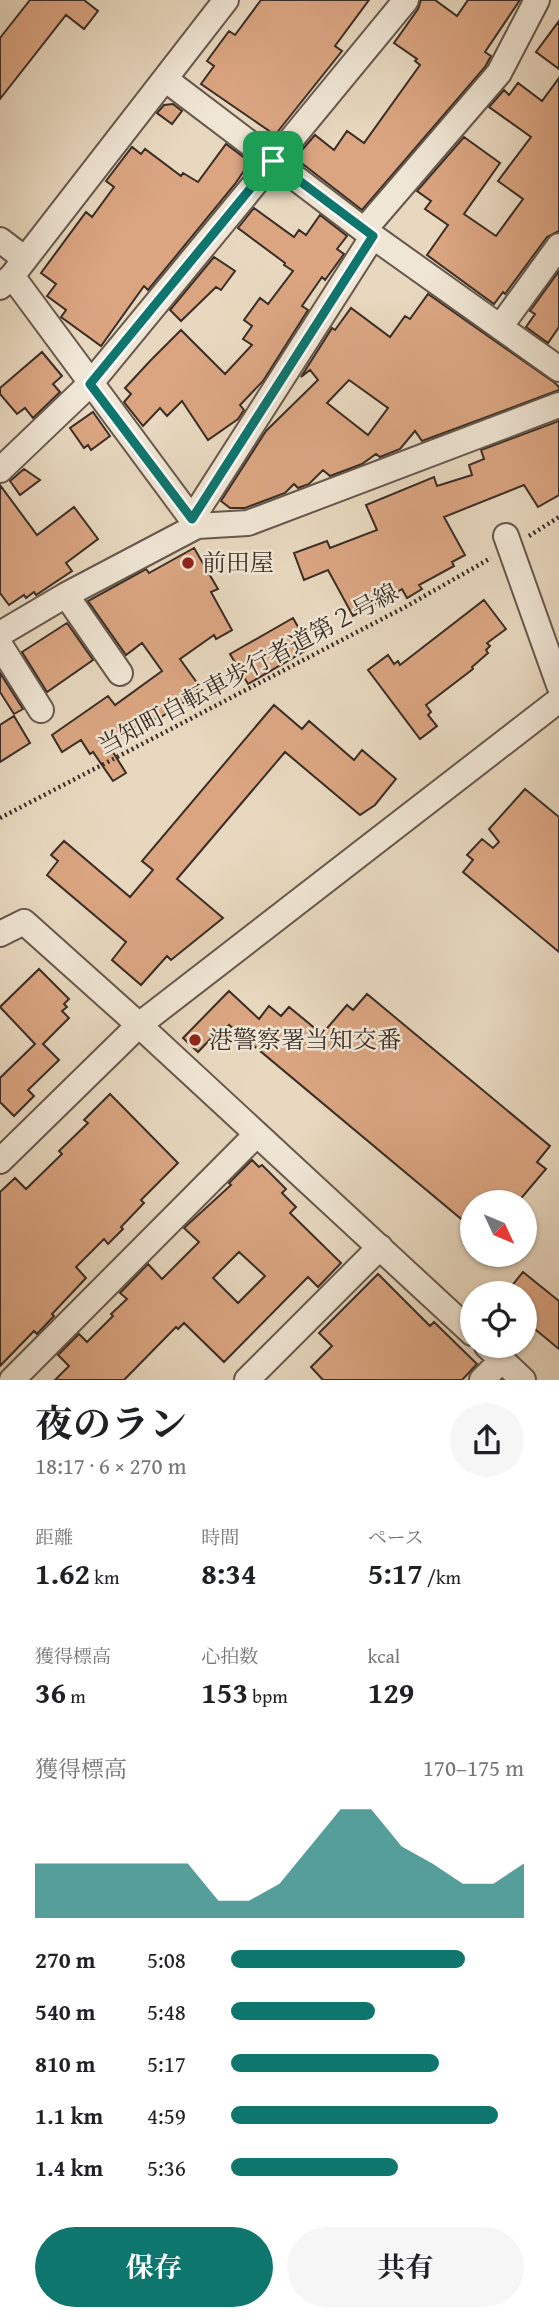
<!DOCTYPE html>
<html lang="ja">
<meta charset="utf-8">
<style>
:root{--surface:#fff;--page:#f6f6f6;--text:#202124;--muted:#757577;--accent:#0f766e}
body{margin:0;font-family:"Gentium Book Plus","Noto Serif JP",serif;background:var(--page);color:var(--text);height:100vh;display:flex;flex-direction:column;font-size:26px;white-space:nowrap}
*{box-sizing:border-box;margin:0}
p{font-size:23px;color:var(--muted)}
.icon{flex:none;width:38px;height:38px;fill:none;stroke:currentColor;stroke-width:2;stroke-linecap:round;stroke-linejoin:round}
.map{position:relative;height:1380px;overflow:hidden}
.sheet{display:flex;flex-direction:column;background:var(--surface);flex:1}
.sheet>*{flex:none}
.needle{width:46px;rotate:134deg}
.tools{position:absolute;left:460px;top:1190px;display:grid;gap:14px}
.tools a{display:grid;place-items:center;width:77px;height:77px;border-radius:50%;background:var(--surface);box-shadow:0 2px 5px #0004;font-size:35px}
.pin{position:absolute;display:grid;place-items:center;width:60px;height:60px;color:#fff;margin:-30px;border-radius:14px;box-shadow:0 4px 10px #0006}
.round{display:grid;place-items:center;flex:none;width:74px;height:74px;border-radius:37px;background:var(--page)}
.headline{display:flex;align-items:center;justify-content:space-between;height:119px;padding:0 35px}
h1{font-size:38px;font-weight:700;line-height:52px}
.metrics{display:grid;grid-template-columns:repeat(3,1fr);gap:10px;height:119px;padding:7px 35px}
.metrics div{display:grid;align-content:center}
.metrics b{font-size:30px;font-weight:700}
.metrics small{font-size:19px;font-weight:400}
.metrics p{font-size:19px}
.chart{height:196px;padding:14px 35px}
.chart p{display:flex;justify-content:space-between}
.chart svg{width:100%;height:126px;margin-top:7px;fill:var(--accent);opacity:.7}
.cta{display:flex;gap:14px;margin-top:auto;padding:14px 35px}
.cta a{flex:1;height:80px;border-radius:42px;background:var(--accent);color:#fff;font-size:28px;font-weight:700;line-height:80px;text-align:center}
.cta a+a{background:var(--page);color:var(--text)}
ul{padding:0 35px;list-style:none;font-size:23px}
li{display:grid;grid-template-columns:112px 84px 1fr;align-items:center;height:52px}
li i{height:18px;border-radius:9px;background:var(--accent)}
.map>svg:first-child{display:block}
</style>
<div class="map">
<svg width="559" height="1380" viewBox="0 0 559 1380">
<rect width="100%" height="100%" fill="#e8d8bf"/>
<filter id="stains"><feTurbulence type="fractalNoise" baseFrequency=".00286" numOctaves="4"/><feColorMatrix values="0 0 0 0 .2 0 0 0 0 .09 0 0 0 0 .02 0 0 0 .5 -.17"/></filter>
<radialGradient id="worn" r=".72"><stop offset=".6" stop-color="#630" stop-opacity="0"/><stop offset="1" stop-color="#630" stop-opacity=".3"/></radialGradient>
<path fill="#dba582" stroke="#3a2d26" stroke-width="2" fill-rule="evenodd" d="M30 0H84L98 11 84 29 66 15 0 99V38Z
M261 0H369L335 46 342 51 275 135 201 84 214 66 207 61 229 31 235 35Z
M421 0H435L457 16 468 0H520L485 52 491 56 485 67 362 210 295 158 315 135 334 150 347 131 364 143 420 65 415 61 417 59 394 43 418 9Z
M559 21V69L536 52Z
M559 78V231L547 237 505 294 503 292 494 304 427 255 448 225 425 209 431 201 417 191 464 137 500 163 464 214 496 236 523 199 498 181 531 137 489 107 504 90 509 95 518 83 542 101Z
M173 104 182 111 172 124 157 113 164 105Z
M226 144 250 162 235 184 148 290 144 286 101 346 61 317 66 310 47 296 56 284 41 273 86 212 92 217 114 187 106 181 132 147 141 154 145 149 181 176 183 173 198 182Z
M254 208 294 237 299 230 306 235 320 215 347 236 337 249 344 254 325 280 322 277 302 306 308 310 263 381 240 405 244 410 238 419 208 440 182 401 167 416 160 408 143 426 124 402 131 394 125 388 150 361 181 330 225 374 252 345 243 339 252 326 244 320 260 298 268 304 293 271 284 265 285 263 238 228Z
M214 257 235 271 221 290 216 287 181 321 170 310Z
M559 271V327L548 343 526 327 535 314 530 311Z
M428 294 555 383 559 387V390L422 441 415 431 400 449 380 457 376 454 362 464 330 476 323 470 309 484 298 488 294 484 285 493 245 508H230L221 501 266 431 318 380 310 370 301 377 332 328 335 330 351 308 390 337 405 316 410 319ZM349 380 388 408 368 435 327 403Z
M42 352 62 376 53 384 60 392 33 418 25 408 17 414 0 394V388Z
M93 412 110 436 91 450 88 445 84 448 70 428Z
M559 421V495L538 507 524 485 444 517 465 555 452 562 454 566 419 585 422 589 407 598 402 589 353 616 328 570 304 580 294 553 327 541 330 548 377 530 366 505 434 477 437 486 472 475 469 465 484 459 481 450Z
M24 469 40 480 20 495 10 481Z
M0 485 37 535 74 507 98 539 66 563 72 571 36 595 34 592 26 598 24 595 9 605 0 593Z
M194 548 218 589 211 592 232 630 216 639 214 635 180 659 200 687 197 689 199 693 161 717 160 716 150 722 148 720 145 721 108 744 126 773 113 781 93 752 90 754 81 740 62 752 52 735 108 696 115 705 162 671 142 643 126 655 88 601 146 569 149 573Z
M484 600 506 629 487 643 490 646 486 650 488 653 472 667 473 669 426 705 431 712 428 715 437 726 420 739 368 670 388 655 394 664 398 661 400 665Z
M293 618 310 648 248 684 230 654Z
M67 623 93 660 47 692 22 652Z
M0 673 23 709 14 714 0 692Z
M274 705 302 729 309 721 354 760 362 750 396 779 375 805 360 815 285 752 177 879 223 918 171 960 167 956 141 985 112 960 126 942 47 875 58 861 51 855 64 841 130 897 153 870 142 861Z
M14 716 30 743 0 762V725Z
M525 789 559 817V952L463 872 473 860 467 855 482 839 493 848 499 842 489 829Z
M39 969 69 999 64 1004 67 1007 62 1011 69 1018 43 1044 59 1060 28 1090 34 1096 14 1116 0 1102V1078L35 1044 0 1007Z
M229 991 259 1019 269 1006 281 1016 289 1007 322 1034 347 1005 353 1010 367 994 550 1146 537 1162 546 1169 518 1202H472V1228L229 1025 222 1033 219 1030 198 1052 183 1038Z
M110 1094 178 1163 141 1200 144 1203 121 1227 123 1229 108 1244 104 1239 76 1267 86 1278 52 1314 54 1316 37 1334 34 1331 0 1366V1192L15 1178 26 1189 62 1154 59 1151 88 1123 84 1120Z
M252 1160 259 1167 262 1165 286 1189 282 1193 296 1207 290 1213 341 1263 318 1287 308 1277 224 1362 184 1323 178 1329 176 1327 124 1380H55L69 1366 58 1355 79 1334 87 1342 113 1316 111 1314 127 1299 120 1293 148 1264 162 1279 199 1242 184 1228 231 1185 229 1183ZM239 1252 265 1276 238 1303 213 1278Z
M523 1272 559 1301V1349L525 1321V1293H506Z
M378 1274 430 1326 434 1322 477 1364 462 1380H323L311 1367 332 1346 319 1333Z"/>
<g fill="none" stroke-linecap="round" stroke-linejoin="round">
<g stroke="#66584c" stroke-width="28">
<path id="minor" d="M165 79 364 230 559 369
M364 230 499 73 537 0
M0 240 25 259
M12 276 197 526
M0 287 12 276 226 0
M500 327 559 246
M0 470 90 384 406 0
M192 519 373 236
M506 536 559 685
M66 595 120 673
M0 634 66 595 197 526 248 523 559 405
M0 645 41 710
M0 934 24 922 139 1025 472 1333
M0 1161 139 1025 559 700
M487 1346 523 1380
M12 1380 257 1134
M247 1380 380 1247
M482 1380 502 1360"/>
</g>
<path stroke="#3a2d26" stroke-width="4.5" stroke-dasharray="2 3.5" stroke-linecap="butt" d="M529 536 559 517
M0 818 407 606 491 558"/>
<use href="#minor" stroke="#f0e6d5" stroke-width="24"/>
</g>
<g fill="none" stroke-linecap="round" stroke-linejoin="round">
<g stroke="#fff" stroke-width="14">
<path id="route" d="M273 161 373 236 192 519 90 384Z"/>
</g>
<use href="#route" stroke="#0f766e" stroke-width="9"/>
</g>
<g fill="#8f2418" stroke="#f0e6d5" stroke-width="2.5">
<circle cx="188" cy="563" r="7"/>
<circle cx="195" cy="1040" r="7"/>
</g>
<g text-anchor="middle" stroke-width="5" stroke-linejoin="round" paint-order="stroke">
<g font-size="24" fill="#3a2d26" stroke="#f0e6d5" text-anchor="start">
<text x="202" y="571">前田屋</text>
<text x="209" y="1048">港警察署当知交番</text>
</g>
<g font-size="24" fill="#3a2d26" stroke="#f0e6d5">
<text transform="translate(248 669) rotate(-28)" y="8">当知町自転車歩行者道第２号線</text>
</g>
</g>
<rect width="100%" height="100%" filter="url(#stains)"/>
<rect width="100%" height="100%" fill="url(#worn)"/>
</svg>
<div class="tools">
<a><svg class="needle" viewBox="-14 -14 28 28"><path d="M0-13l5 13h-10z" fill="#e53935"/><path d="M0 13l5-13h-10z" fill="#757577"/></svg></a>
<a><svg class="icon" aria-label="locate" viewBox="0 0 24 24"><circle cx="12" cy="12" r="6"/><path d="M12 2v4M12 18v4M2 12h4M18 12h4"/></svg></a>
</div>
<div class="pin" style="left:273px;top:161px;background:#1e9e55"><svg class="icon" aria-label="arrive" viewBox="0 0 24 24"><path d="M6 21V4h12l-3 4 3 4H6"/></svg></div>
</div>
<section class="sheet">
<div class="headline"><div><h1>夜のラン</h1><p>18:17 · 6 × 270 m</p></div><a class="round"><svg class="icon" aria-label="share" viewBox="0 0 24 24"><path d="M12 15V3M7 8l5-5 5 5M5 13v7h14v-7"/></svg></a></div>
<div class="metrics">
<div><p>距離</p><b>1.62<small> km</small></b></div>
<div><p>時間</p><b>8:34</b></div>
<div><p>ペース</p><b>5:17<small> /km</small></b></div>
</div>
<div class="metrics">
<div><p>獲得標高</p><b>36<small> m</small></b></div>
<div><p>心拍数</p><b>153<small> bpm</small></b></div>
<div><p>kcal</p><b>129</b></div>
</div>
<div class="chart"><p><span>獲得標高</span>170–175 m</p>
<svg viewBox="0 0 160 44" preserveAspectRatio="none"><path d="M0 44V25L10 25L20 25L30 25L40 25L50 25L60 38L70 38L80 32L90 19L100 6L110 6L120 19L130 25L140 32L150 32L160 25V44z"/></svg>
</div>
<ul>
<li><b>270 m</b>5:08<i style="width:80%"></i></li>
<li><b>540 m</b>5:48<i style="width:49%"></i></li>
<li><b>810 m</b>5:17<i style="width:71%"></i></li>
<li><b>1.1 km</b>4:59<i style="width:91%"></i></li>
<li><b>1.4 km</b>5:36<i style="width:57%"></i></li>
</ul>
<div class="cta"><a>保存</a><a>共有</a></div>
</section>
